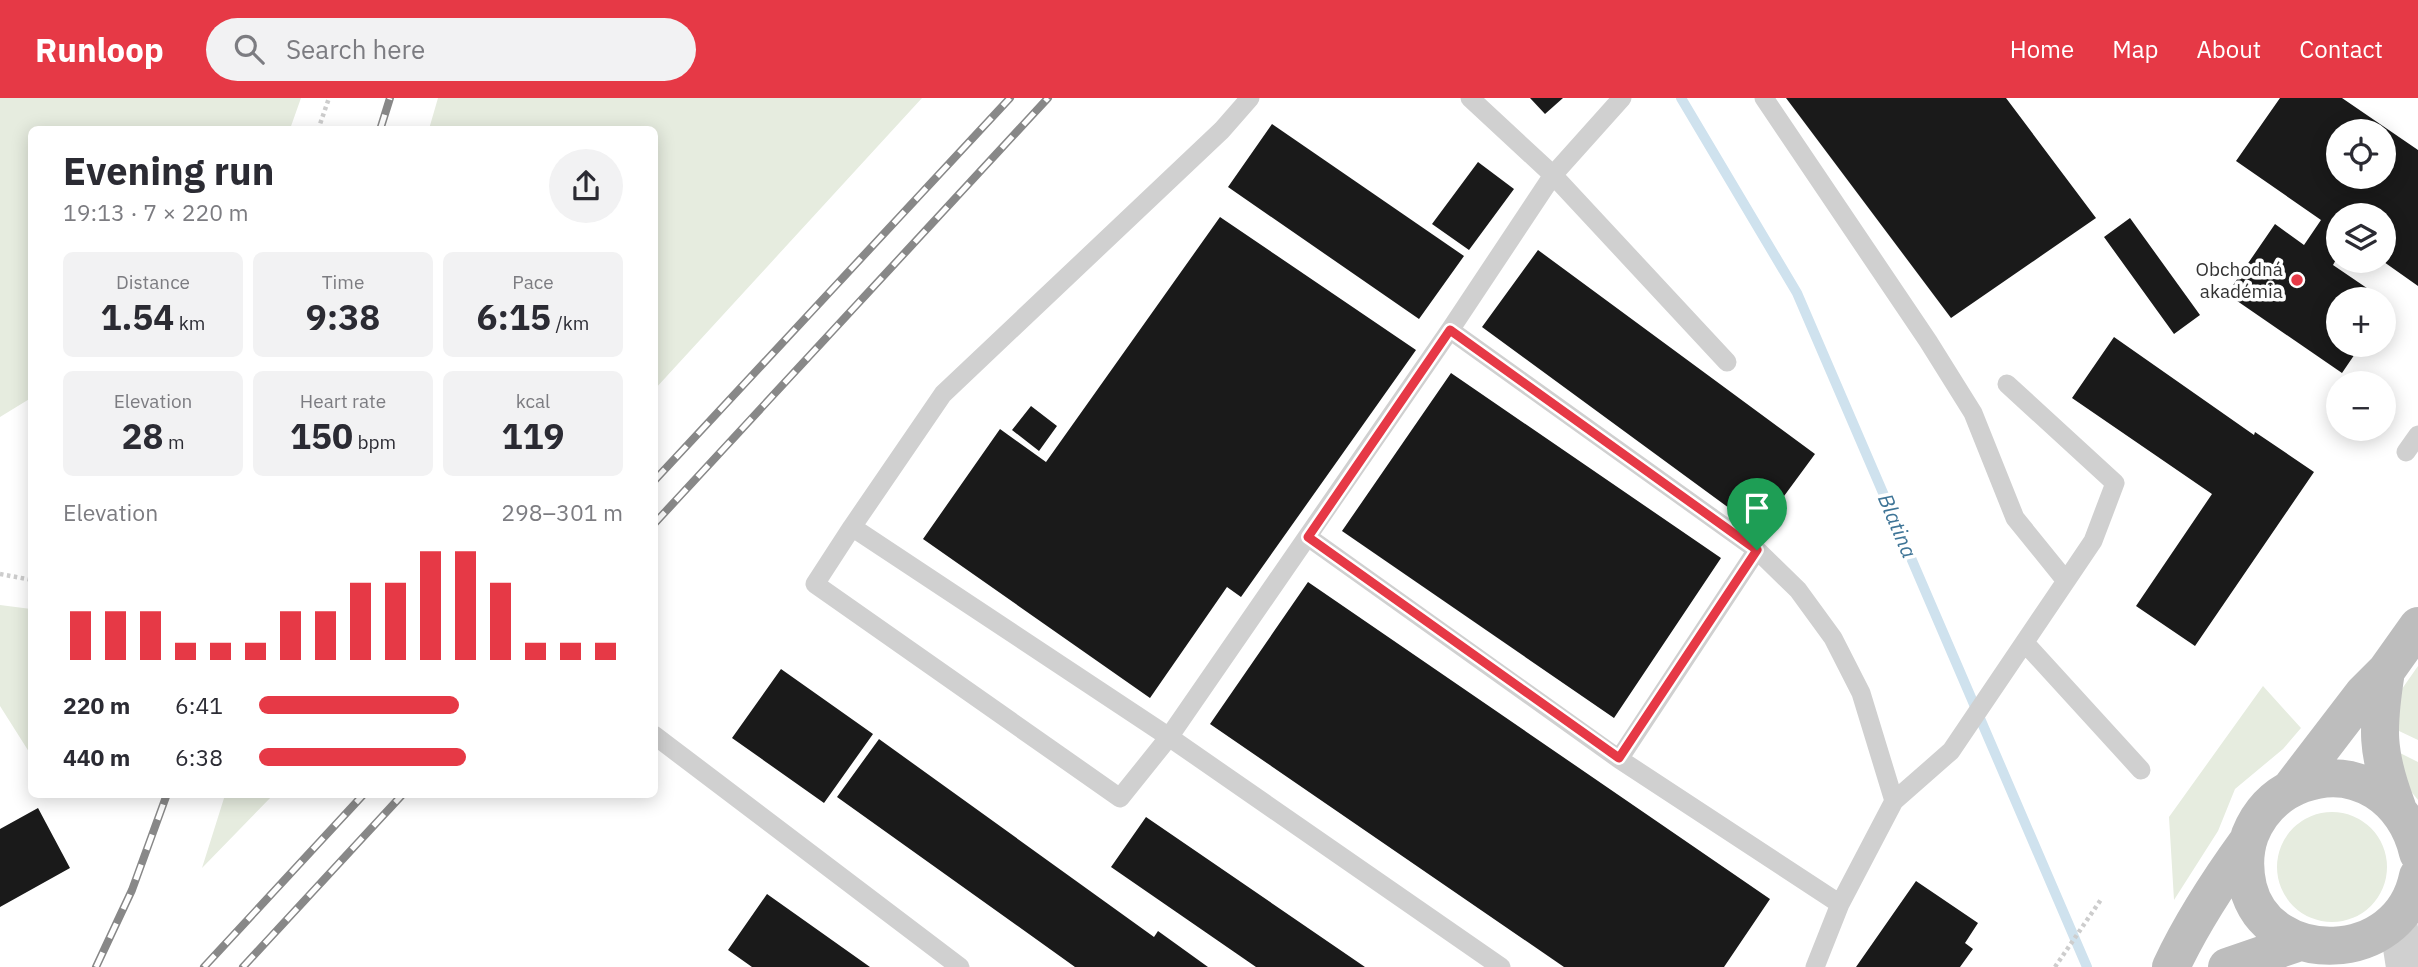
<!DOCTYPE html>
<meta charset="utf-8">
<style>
:root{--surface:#fff;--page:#f2f2f3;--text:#2b2b33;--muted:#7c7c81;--accent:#e63946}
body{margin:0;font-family:"IBM Plex Sans",sans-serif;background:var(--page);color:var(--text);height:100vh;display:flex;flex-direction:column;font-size:26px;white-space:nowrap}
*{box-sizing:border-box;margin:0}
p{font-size:23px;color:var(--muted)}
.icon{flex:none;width:38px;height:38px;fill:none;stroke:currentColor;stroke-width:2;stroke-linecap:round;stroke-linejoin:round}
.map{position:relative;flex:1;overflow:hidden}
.details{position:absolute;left:28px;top:28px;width:630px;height:672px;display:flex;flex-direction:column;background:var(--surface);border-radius:10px;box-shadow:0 4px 18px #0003}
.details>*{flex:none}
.buttons{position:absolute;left:2326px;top:21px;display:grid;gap:14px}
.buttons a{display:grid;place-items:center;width:70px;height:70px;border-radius:50%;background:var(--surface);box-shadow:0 4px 18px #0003;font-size:35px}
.pin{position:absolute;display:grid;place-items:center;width:60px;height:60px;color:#fff;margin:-72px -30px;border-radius:50% 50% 50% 0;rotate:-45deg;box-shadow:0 0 7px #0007}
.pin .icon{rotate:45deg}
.round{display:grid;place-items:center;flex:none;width:74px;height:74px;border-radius:37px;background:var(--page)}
.head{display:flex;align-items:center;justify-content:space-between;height:119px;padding:0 35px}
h1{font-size:38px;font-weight:700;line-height:52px}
.stats{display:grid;grid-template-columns:repeat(3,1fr);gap:10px;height:119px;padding:7px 35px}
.stats div{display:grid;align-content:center;border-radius:10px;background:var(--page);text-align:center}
.stats b{font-size:35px;font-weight:700}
.stats small{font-size:19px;font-weight:400}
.stats p{font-size:19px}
.chart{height:196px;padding:14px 35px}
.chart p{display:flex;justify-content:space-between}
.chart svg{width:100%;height:126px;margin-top:7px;stroke:var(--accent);stroke-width:6}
ul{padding:0 35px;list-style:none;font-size:23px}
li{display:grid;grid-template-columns:112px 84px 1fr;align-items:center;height:52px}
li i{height:18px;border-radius:9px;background:var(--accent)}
header{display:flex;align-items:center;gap:42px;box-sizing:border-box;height:98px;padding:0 35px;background:var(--accent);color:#fff}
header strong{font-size:33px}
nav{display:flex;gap:38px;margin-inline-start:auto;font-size:24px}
.search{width:490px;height:63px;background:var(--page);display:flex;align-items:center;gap:18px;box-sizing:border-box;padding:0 24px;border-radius:38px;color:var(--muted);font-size:26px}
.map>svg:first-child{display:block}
</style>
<header>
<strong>Runloop</strong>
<div class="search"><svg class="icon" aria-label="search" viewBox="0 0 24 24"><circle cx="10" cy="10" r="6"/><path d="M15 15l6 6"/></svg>Search here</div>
<nav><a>Home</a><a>Map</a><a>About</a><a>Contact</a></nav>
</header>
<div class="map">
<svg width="2418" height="869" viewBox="0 0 2418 869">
<rect width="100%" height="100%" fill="#fff"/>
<path fill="#e6ecdf" d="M0 0H301L290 31 32 32 31 300 0 319Z
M438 0H922L655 291 654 32 429 31Z
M0 507 31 511V657L0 608Z
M2418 568V642L2399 633 2397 598Z
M2263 588 2301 630 2283 651 2235 691 2218 733 2174 802 2169 719Z
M2394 652 2418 664V702L2405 686Z
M225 697H273L202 770Z
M2277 769a55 55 0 1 1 110 0a55 55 0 1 1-110 0Z"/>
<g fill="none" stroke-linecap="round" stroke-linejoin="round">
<path stroke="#cfe2ee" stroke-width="10" d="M1681 0 1797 195 2087 869"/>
</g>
<path fill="#1a1a1a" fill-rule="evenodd" d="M1530 0H1563L1545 16Z
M1786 0H2006L2096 120 1951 220Z
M2280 0H2342L2418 52V188L2384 164V117H2338V158L2333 167 2383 201H2338V247H2361L2342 275 2227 196 2275 126 2304 147 2321 122 2236 63ZM2338 33H2384V79H2338Z
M1272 26 1464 158 1419 221 1228 89Z
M1478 64 1514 91 1469 152 1432 126Z
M1220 119 1416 252 1241 499 1227 489 1150 600 923 441 1000 331 1046 364Z
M2130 120 2200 217 2174 236 2104 139Z
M1538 152 1815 356 1759 432 1482 229Z
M2114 239 2254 337 2255 334 2314 374 2195 548 2136 508 2212 396 2072 300Z
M1451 275 1721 460 1614 620 1342 433Z
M1031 308 1057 328 1039 353 1012 332Z
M1308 484 1770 801 1724 869H1564L1210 626Z
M781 571 873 636 824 705 732 640Z
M879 641 1154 839 1158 833 1208 869H1075L837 699Z
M38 710 70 770 0 809V731Z
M1146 719 1365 869H1256L1111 769Z
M1916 783 1978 825 1965 845 1973 851 1960 869H1856Z
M767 796 870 869H752L728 852Z"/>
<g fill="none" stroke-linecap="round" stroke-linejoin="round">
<path stroke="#cdcdcd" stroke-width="4.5" stroke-dasharray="3.5 3.5" stroke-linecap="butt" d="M318 32 329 0
M0 476 32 482
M2055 869 2102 800"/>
<path stroke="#d0d0d0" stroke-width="19" d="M1250 0 1222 32 943 296 852 429 1169 639 1501 869
M1470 0 1553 77 1727 264
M1764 0 1928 243 1973 315 2015 420 2066 483 1951 653 1894 703
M1450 232 1553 77 1622 0
M2007 286 2115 385 2093 443 2066 483
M2406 354 2418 337
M852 429 815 486 1120 700 1169 639 1450 232 1757 452 1798 492 1833 540 1861 595 1894 703 1840 806 1815 869
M1308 439 1619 661 1840 806
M2025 545 2141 672
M654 637 960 869
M1619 661 1757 452"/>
<path stroke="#d0d0d0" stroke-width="38" d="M2398 824 2405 869"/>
<path stroke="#bdbdbd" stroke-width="38" d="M2386 573C2377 630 2376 654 2397 709
M2291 690 2363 596 2386 573 2418 528
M2418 755C2406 701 2356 666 2302 686 2278 695 2260 712 2250 737 2244 754 2244 772 2248 789 2268 869 2400 869 2418 778
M2171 869C2192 824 2219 783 2248 743
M2227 869 2294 846"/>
<g stroke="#888" stroke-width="8">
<path id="rail" d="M380 32 390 0
M654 383 1010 0
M654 426 1048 0
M96 869 132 792 167 696
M204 869 364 696
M243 869 403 696"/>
</g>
<use href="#rail" stroke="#fff" stroke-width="5" stroke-dasharray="16" stroke-linecap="butt"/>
</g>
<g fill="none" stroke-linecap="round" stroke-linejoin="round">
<g stroke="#fff" stroke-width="14">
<path id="route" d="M1450 232 1757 452 1619 660 1308 439Z"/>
</g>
<use href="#route" stroke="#e63946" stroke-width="9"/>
</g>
<circle fill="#e63946" stroke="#fff" stroke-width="2.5" cx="2297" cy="182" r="7"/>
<g text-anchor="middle" stroke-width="7" stroke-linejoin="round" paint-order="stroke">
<g font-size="19" fill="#333" stroke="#fff" text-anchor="end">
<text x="2283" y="178">Obchodná<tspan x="2283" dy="22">akadémia</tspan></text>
</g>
<g font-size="21" font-style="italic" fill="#3f7597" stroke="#fff">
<text transform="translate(1897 428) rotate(67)" y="7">Blatina</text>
</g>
</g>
</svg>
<div class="buttons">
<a><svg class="icon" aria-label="locate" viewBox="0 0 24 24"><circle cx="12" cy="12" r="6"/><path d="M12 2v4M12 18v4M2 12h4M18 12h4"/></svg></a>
<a><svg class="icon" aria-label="layers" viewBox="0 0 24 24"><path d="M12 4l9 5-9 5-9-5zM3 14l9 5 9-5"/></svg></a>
<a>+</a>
<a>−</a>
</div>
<div class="pin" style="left:1757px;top:452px;background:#1e9e55"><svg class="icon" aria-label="arrive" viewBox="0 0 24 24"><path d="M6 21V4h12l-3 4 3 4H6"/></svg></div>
<section class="details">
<div class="head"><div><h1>Evening run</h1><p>19:13 · 7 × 220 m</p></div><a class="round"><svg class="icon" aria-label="share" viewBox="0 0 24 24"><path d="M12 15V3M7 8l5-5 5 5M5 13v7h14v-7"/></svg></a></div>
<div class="stats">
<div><p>Distance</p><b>1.54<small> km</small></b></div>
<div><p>Time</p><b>9:38</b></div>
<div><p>Pace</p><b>6:15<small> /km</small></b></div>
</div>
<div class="stats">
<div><p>Elevation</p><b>28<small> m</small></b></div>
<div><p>Heart rate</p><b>150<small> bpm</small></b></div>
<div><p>kcal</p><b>119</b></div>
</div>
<div class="chart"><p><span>Elevation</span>298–301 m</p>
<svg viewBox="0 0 160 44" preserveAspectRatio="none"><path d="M5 44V27M15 44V27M25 44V27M35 44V38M45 44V38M55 44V38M65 44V27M75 44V27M85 44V17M95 44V17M105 44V6M115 44V6M125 44V17M135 44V38M145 44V38M155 44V38"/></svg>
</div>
<ul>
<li><b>220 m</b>6:41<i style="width:55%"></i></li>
<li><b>440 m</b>6:38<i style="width:57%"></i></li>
</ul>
</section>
</div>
